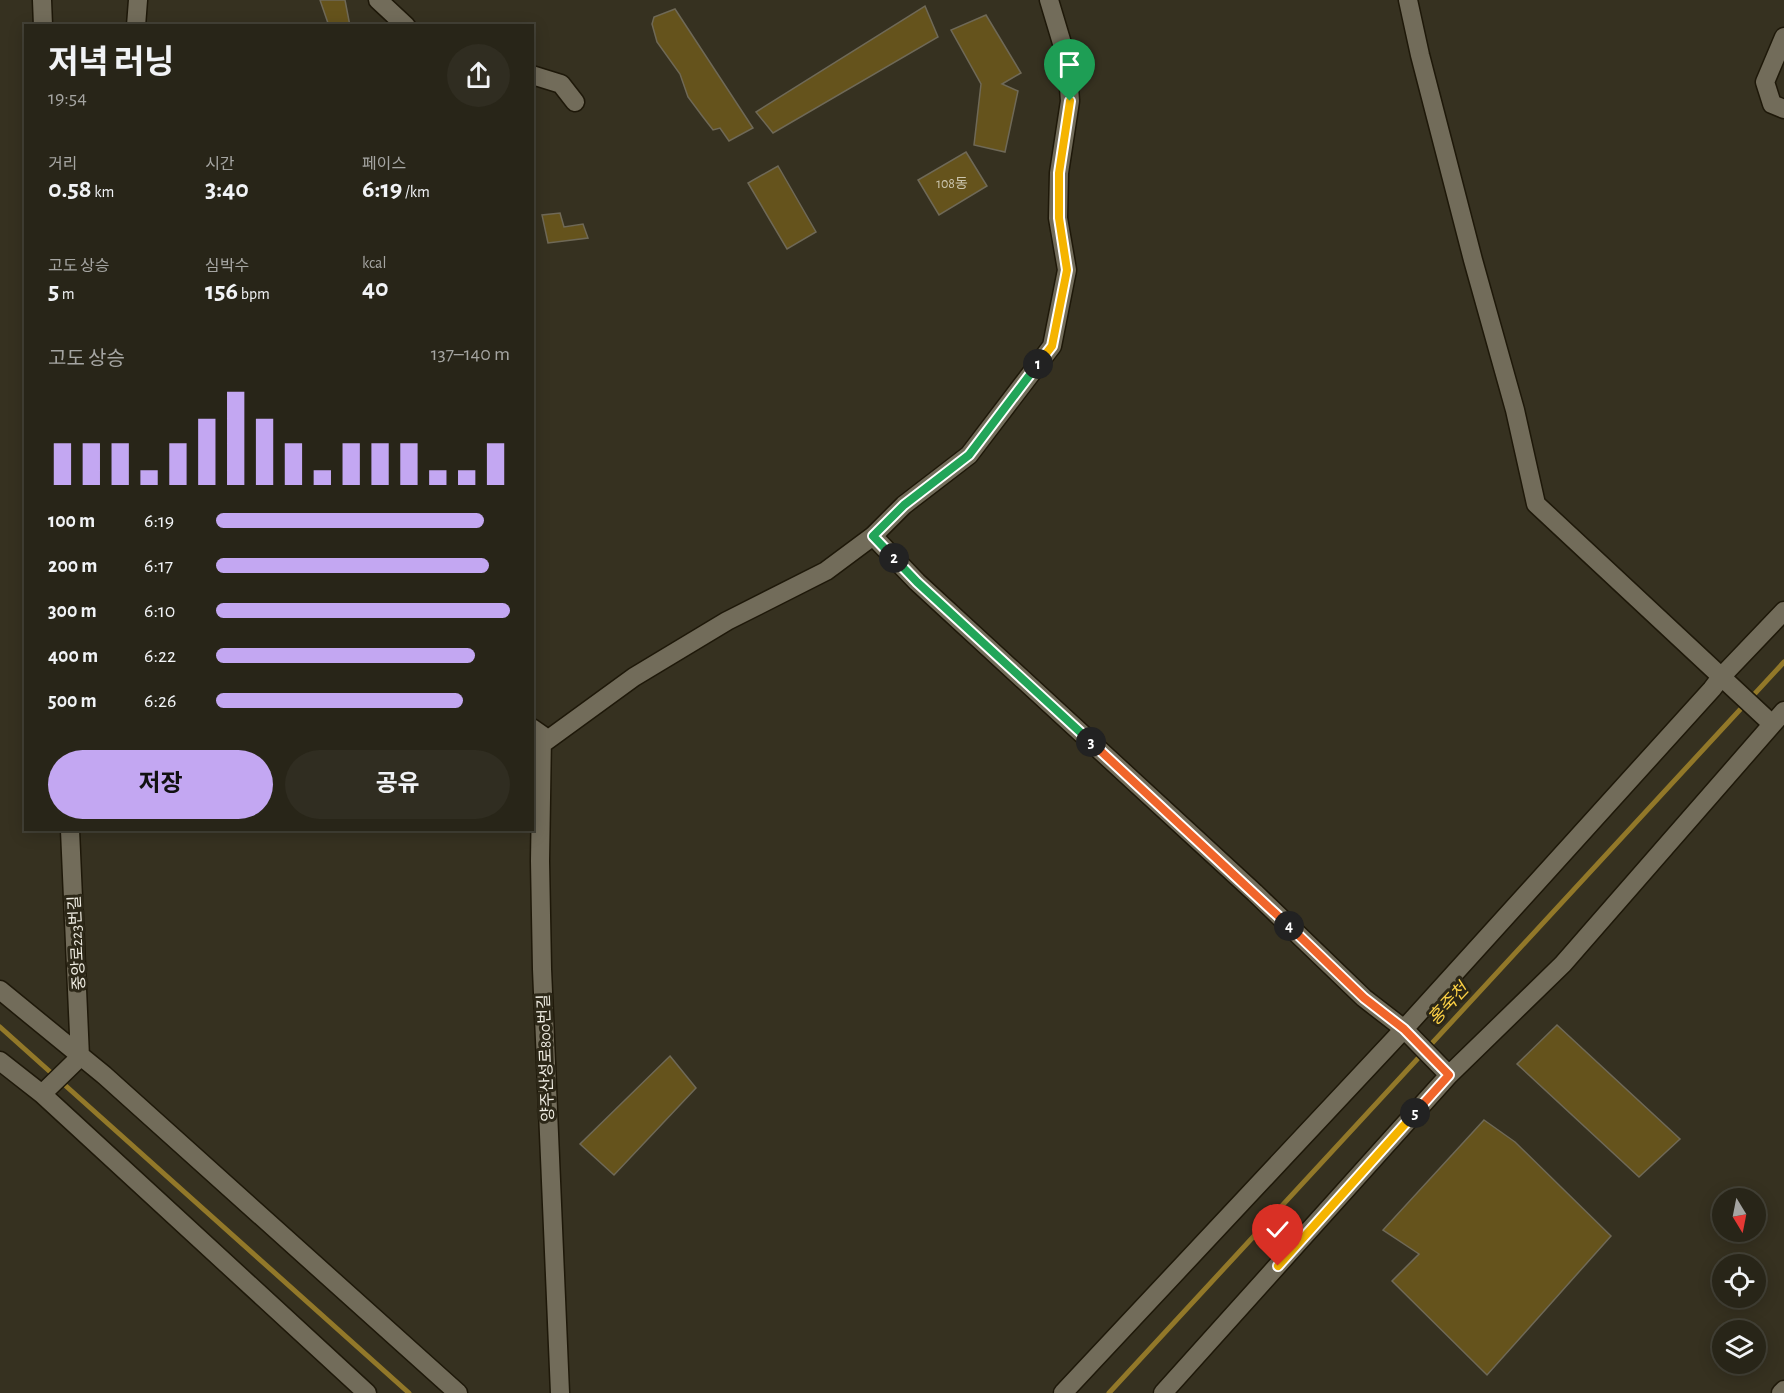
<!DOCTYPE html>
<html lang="ko">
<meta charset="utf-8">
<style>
:root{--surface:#282518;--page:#302d21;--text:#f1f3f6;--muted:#a5a5a2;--line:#444237;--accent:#c3a7f2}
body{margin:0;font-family:"Alegreya Sans","Noto Sans KR",sans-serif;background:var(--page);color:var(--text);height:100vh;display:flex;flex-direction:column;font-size:22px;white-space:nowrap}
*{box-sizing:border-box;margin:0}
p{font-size:20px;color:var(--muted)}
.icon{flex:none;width:33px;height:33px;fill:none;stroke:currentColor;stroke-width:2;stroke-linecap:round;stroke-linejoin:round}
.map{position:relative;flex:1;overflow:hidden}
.details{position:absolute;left:24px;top:24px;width:510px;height:807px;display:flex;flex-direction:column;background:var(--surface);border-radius:0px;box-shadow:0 3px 15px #0003,0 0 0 2px var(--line)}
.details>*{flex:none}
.needle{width:39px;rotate:170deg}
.buttons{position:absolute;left:1712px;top:1188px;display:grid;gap:12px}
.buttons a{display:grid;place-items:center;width:54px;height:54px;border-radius:50%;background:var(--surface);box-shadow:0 3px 15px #0003,0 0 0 2px var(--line);font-size:30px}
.pin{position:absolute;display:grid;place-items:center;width:51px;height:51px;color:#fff;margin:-62px -26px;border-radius:50% 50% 50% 0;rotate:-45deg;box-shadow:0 0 6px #0007}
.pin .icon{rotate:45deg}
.km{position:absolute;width:30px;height:30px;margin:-15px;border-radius:50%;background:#222;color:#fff;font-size:16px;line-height:30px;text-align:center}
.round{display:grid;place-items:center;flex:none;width:63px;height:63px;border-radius:32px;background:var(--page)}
.summary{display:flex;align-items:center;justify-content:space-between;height:102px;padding:0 24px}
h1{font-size:33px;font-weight:700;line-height:45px}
.figures{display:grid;grid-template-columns:repeat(3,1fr);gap:9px;height:102px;padding:6px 24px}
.figures div{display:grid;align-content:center}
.figures b{font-size:26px;font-weight:700}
.figures small{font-size:16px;font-weight:400}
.figures p{font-size:16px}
.chart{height:168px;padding:12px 24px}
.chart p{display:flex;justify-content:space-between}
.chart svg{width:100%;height:108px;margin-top:6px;stroke:var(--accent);stroke-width:6}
.action{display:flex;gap:12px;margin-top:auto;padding:12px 24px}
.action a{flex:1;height:69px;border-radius:36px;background:var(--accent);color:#111;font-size:24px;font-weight:700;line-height:69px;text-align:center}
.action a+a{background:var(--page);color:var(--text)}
ul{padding:0 24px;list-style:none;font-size:20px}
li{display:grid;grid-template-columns:96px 72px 1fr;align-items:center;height:45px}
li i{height:15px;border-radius:8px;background:var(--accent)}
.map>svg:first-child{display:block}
</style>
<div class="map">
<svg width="1784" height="1393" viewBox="0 0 1784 1393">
<rect width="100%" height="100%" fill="#363120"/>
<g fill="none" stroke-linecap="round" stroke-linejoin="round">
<path stroke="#927829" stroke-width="5" d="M0 1027 409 1393
M1109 1393 1784 662"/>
</g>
<path fill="#65531c" stroke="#6f6957" stroke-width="1.5" d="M320 0H345L350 26H329Z
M925 6 938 37 773 133 756 112Z
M675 9 753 128 729 141 720 128 713 130 703 117 688 97 680 74 657 42 652 24 654 17Z
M986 15 1021 73 1002 84 1018 91 1005 152 974 145 981 84 951 30Z
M966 152 987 186 939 215 918 180Z
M778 166 816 232 787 249 748 183Z
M560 213 564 227 583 224 588 238 548 243 542 215Z
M1557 1025 1680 1139 1639 1177 1517 1064Z
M670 1056 696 1088 614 1175 580 1144Z
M1484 1120 1515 1142 1611 1236 1487 1375 1392 1281 1419 1254 1383 1230Z"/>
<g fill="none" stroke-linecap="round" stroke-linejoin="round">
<g stroke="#1e1809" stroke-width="21">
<path id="minor" d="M42 0 43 26
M378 0 406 26
M1408 0 1420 55 1473 260 1515 410 1536 504 1772 724
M136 26 138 0
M1784 37 1765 82 1772 104 1784 109
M532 75 561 84 575 102
M873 536 917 582 1255 893 1364 998 1404 1029 1449 1075
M532 728 542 735 540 861 542 969 560 1393
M542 744 634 677 727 621 826 571 873 536 904 505 969 455 1052 346 1067 270 1058 218 1059 173 1070 101 1067 60 1049 0
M0 990 104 1075 458 1393
M0 1061 42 1094 367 1393
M42 1094 80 1057 70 830
M1063 1393 1404 1029 1712 689 1721 677 1784 611
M1163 1393 1449 1075 1563 964 1784 711
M1781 1393 1784 1390"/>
</g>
<use href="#minor" stroke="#726c5a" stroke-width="18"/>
</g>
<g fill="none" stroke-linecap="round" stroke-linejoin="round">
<g stroke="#fff" stroke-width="12">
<path id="split-1" d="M1038 364 1052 346 1067 270 1059 218V173L1070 101"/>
</g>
<g stroke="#fff" stroke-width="12">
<path id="split-2" d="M894 558 873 536 904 505 969 455 1038 364"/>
</g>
<g stroke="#fff" stroke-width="12">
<path id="split-3" d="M894 558 917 582 1091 742"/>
</g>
<g stroke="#fff" stroke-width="12">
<path id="split-4" d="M1091 742 1289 926"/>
</g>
<g stroke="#fff" stroke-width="12">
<path id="split-5" d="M1289 926 1364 998 1404 1029 1449 1075 1415 1113"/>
</g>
<g stroke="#fff" stroke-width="12">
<path id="split-6" d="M1278 1266 1415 1113"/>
</g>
<use href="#split-1" stroke="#f5b400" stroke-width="8"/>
<use href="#split-2" stroke="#22a559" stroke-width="8"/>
<use href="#split-3" stroke="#22a559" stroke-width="8"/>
<use href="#split-4" stroke="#f0652b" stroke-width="8"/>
<use href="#split-5" stroke="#f0652b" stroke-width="8"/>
<use href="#split-6" stroke="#f5b400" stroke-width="8"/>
</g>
<g text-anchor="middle" stroke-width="6" stroke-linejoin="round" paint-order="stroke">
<g font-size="14" fill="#ccc6b0">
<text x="952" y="188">108동</text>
</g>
<g font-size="16" fill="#efece2" stroke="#2c2717">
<text transform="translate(76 943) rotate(-93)" y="6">중앙로223번길</text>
<text transform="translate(545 1058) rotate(-92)" y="6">양주산성로800번길</text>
</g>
<g font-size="18" font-style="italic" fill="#fbd045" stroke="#2c2717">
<text transform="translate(1448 1004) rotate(-47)" y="6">홍죽천</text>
</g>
</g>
</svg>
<div class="buttons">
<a><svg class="needle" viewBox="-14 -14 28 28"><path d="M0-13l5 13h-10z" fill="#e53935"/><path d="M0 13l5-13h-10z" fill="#a5a5a2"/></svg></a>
<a><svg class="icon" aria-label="locate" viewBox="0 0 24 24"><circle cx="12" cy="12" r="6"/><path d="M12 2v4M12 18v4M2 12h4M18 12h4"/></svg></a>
<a><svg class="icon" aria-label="layers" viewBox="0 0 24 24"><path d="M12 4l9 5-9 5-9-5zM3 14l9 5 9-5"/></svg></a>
</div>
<div class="pin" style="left:1070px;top:101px;background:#1e9e55"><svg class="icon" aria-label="arrive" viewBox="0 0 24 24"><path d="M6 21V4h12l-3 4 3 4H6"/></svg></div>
<div class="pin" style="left:1278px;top:1266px;background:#d93025"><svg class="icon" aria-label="check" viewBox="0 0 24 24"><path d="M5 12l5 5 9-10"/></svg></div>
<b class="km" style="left:1038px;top:364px">1</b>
<b class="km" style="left:894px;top:558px">2</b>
<b class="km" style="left:1091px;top:742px">3</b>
<b class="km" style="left:1289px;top:926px">4</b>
<b class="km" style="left:1415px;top:1113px">5</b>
<section class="details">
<div class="summary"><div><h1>저녁 러닝</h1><p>19:54</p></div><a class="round"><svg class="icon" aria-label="share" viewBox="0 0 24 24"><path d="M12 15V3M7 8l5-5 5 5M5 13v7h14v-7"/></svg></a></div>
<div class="figures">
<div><p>거리</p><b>0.58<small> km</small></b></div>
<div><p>시간</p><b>3:40</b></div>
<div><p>페이스</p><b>6:19<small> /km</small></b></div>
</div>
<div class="figures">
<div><p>고도 상승</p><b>5<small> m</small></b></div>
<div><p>심박수</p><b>156<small> bpm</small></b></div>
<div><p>kcal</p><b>40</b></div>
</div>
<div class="chart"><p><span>고도 상승</span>137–140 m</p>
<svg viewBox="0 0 160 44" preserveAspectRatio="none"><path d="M5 44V27M15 44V27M25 44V27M35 44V38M45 44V27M55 44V17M65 44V6M75 44V17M85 44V27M95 44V38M105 44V27M115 44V27M125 44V27M135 44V38M145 44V38M155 44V27"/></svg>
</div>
<ul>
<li><b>100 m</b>6:19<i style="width:91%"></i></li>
<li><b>200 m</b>6:17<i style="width:93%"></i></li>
<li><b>300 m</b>6:10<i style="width:100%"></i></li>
<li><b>400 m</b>6:22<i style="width:88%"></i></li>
<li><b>500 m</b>6:26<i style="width:84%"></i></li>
</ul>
<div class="action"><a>저장</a><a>공유</a></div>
</section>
</div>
